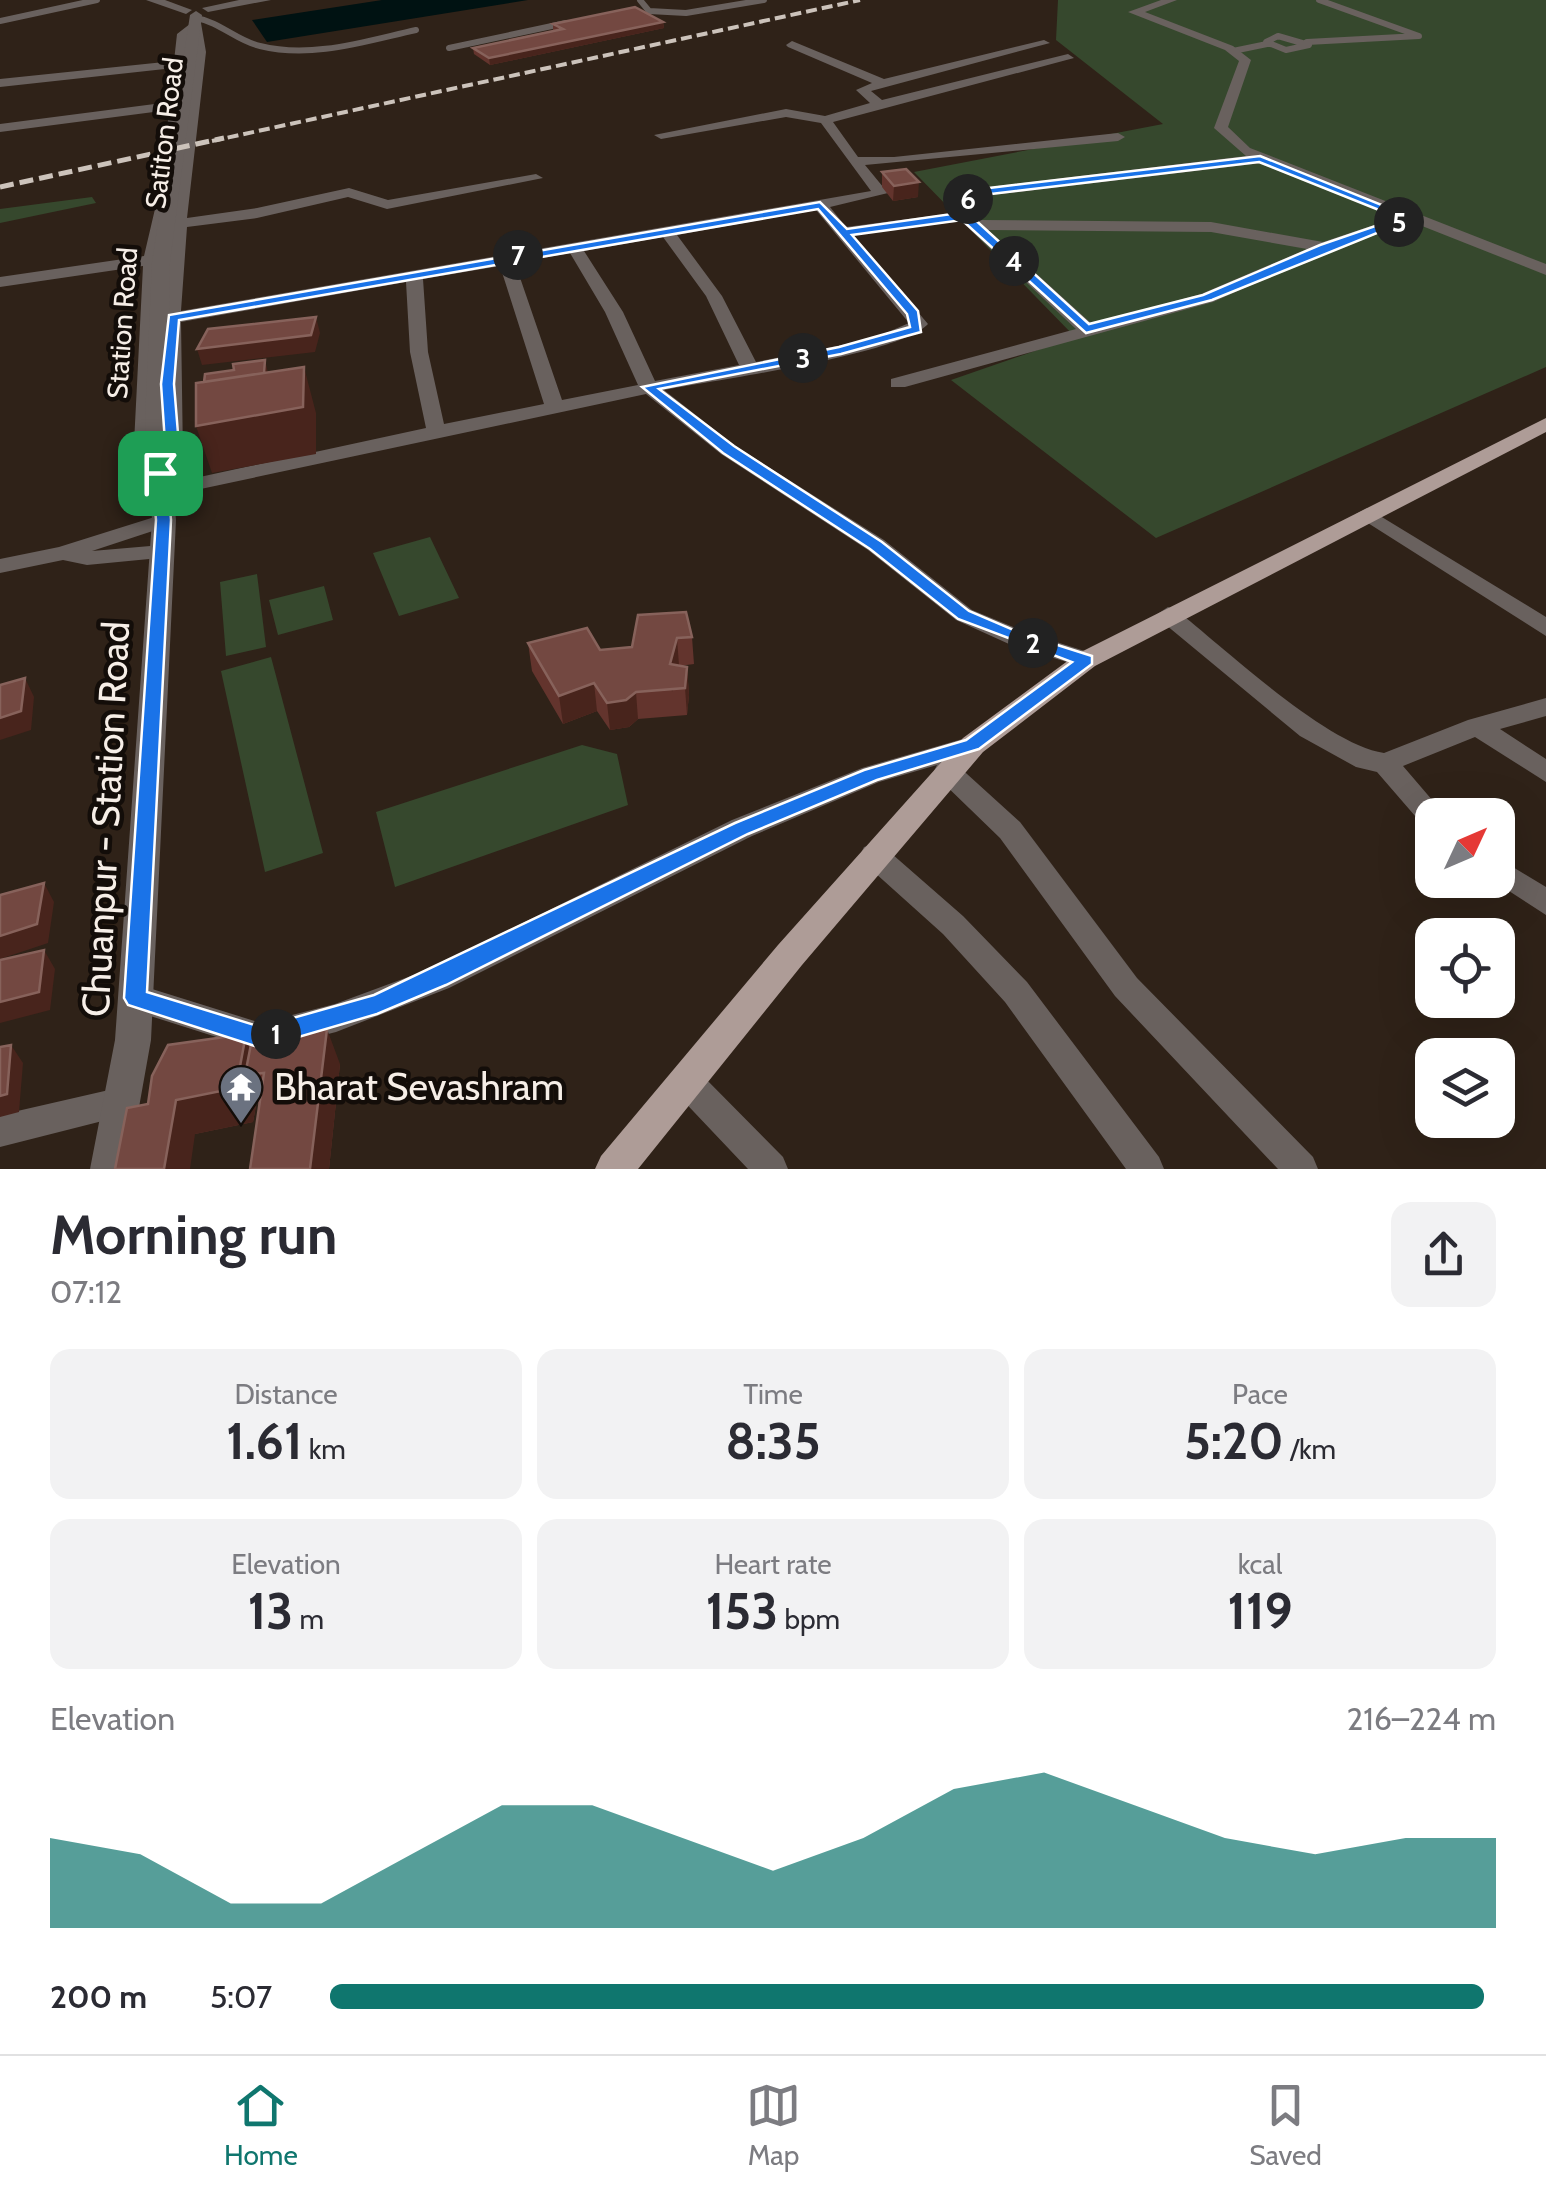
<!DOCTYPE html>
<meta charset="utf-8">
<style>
:root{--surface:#fff;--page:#f2f2f3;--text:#2b2b33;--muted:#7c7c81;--line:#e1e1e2;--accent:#0f766e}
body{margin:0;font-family:Cabin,sans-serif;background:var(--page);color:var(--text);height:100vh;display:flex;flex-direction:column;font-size:38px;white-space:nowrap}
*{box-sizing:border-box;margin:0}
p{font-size:32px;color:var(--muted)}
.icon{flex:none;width:55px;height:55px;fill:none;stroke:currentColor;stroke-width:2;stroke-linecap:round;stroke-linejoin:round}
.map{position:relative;height:1169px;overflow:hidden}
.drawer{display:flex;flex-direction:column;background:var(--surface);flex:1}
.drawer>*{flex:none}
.needle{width:65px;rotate:46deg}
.fabs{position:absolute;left:1415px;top:798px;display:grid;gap:20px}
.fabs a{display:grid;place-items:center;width:100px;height:100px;border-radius:20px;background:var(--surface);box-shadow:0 10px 40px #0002;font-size:50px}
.pin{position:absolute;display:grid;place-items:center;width:85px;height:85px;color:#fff;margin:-42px;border-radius:20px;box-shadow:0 5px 15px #0006}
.km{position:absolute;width:50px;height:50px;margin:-25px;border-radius:50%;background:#222;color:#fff;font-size:28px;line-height:50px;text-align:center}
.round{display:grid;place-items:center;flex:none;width:105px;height:105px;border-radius:20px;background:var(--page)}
.overview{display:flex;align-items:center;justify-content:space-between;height:170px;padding:0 50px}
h1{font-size:55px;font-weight:700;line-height:75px}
.figures{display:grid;grid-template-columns:repeat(3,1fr);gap:15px;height:170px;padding:10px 50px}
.figures div{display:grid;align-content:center;border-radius:20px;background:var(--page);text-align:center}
.figures b{font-size:50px;font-weight:700}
.figures small{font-size:28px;font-weight:400}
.figures p{font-size:28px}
.chart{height:280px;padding:20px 50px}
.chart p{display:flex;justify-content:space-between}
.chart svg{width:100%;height:180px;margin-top:10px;fill:var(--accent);opacity:.7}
ul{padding:0 50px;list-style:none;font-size:32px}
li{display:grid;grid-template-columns:160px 120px 1fr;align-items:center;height:75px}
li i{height:25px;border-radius:12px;background:var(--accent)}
.tab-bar{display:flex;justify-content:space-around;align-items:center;height:140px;border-top:2px solid var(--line);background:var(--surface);font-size:28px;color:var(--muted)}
.tab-bar a{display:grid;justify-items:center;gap:5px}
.tab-bar .active{color:var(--accent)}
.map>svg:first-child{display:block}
</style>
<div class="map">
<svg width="1546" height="1169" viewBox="0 0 1546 1169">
<rect width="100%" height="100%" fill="#2f2218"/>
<path fill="#36482d" d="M1058 0H1546V367L1156 538 951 380 1075 337 914 172 1163 124 1056 40Z
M92 197 96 203 0 223V209Z
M430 537 459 598 399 616 373 553Z
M257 574 266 647 226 656 220 582Z
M324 586 333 620 278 635 269 600Z
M271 657 323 853 265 872 221 671Z
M582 745 617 754 628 805 395 887 376 812Z"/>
<path fill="#001212" d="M382 0H528L267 42 252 20Z"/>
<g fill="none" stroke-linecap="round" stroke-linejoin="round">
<path stroke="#69615e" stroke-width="6" d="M640 0 649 11 686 13 764 0
M196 18C220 22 237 41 260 46 312 59 366 41 416 30
M0 21 97 0
M1278 36 1309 45 1286 50 1266 42Z
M1307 42 1419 36 1319 0
M449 48 566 23
M1233 51 1267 44"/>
<path fill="#69615e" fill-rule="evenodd" d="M1161 0H1177L1145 12 1233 46 1251 60 1228 127 1250 148 1546 264V275L1412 222 1330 250 1213 302 905 387H891V379L1076 329 961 221 853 235 928 324C900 355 714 380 664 390L735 446 884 540 972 610 1025 632 1094 654 1098 660 1094 666 1086 668 1009 644 956 620 868 550 721 454 646 394 163 497 156 495 153 491 156 487 163 485 426 428 410 352 406 282 181 322 183 457 166 477 159 479 133 463 143 266 0 287V277L144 256 162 179 169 110 0 132V124L170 102 174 68 0 87V79L174 61 177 34 195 20 201 23 206 52 187 218 257 208 349 188 388 200 536 174 543 178 387 209 348 197 257 218 187 227 181 311 871 191 821 123 786 117 661 139 654 135 786 109 825 116 870 103 856 90 872 83 788 47 786 45 792 41 884 79 1044 40 1050 43 871 91 882 100 1068 54 1074 58 833 122 858 157H894L1118 133 1125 137 1118 141 865 165 888 193 830 207 846 227 955 213 958 200 989 187 1246 156 1214 128 1239 61 1225 50 1128 12ZM191 33 194 52C175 187 158 319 163 456L157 463 153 461 159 260 176 179ZM1262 163 1398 217 1323 242 1211 222 978 220 970 213V205L992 195ZM816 210 909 323 872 339 756 362 722 296 677 235ZM988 230 1211 232 1307 249 1201 294 1092 324ZM663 237 706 296 739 365 655 381 623 312 584 251ZM570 253 605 312 638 385 562 400 515 263ZM500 266 544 404 444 424 428 352 423 279Z
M1367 508 1546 617V636L1360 518 1356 514Z
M164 514 171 515 175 520 171 525 92 551 162 545 173 552 170 557 87 565 63 560 0 573V559L59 547Z
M1168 607 1176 610C1225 648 1325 744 1384 753L1468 720 1546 698V716L1500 729 1546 759V782L1475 737 1403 766 1445 815H1432V827L1422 824 1377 772 1356 767 1300 736 1160 620 1156 615Z
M973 736 982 738 986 745 982 752 949 762 956 764 1020 822 1137 978 1313 1157 1318 1169H1278L1115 996 1000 838 938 778 934 771 937 765 879 782 752 836 449 988 336 1032 261 1051 125 1008 121 998 125 988 136 984 261 1023 335 1004 427 970 732 820 862 768Z
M874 844 884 847 963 916 1027 982 1159 1157 1164 1169H1126L1005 1002 943 934 864 863 860 855 864 847Z
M1498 858 1546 887V915L1492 880H1498Z
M687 1067 698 1071 783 1157 788 1169H748L676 1093 671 1082 676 1071Z
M122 1087 134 1091 138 1102 134 1113 0 1147V1115Z"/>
<path fill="#69615e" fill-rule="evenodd" d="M146 0H165L192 10 186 14Z
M239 0H271L208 12 202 8Z
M196 11 202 15 170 262 167 420 176 520 151 1040 128 1169H90L115 1040 152 520 145 420 152 262 190 15Z"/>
<path fill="#ae9c97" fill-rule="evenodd" d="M1546 418V432L1095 666 983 752 802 965 638 1169H595L601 1156 778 945 963 738 1077 654Z"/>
<path stroke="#ccc3bb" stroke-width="4" stroke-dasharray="11 5" stroke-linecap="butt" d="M212 141 860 0"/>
<path stroke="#ccc3bb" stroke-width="5" stroke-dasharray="14 6" stroke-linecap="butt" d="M0 187 224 138"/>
</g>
<path fill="#63342d" d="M663 22 664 28 490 65 474 54 473 48 555 31 553 30V24Z
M882 172 918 197 893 201 882 187Z
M638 615 692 637 694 664 679 666 687 667 689 695 687 715 638 719 629 727 610 730 597 711 563 724 532 671 528 643 600 650 632 647Z
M246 1034 251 1045 340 1064 329 1169H250L259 1105 257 1100 253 1122 195 1134 148 1104Z"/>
<path fill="#48241c" d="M663 22 664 28 490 65 489 58Z
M919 182 918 197 893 201 894 186Z
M316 317 320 333 315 352 202 365 197 349Z
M265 360 269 377 304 367 316 413V454L212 473 196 426Z
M677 638 679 665 672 692 670 664Z
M687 667 689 695 687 715 685 688Z
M25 678 34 697 31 730 0 740V718Z
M594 683 597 711 563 724 559 696Z
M636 692 638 719 629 727 610 730 607 703Z
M44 883 54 902 48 943 0 959V936Z
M44 950 55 969 50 1010 0 1023V1002Z
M327 1029 340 1064 329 1169H310Z
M246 1034 262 1069 245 1075 257 1100 253 1122 195 1134 190 1169H164L176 1100Z
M11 1045 23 1063 19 1112 0 1117V1096Z"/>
<path fill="#734841" stroke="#87625b" stroke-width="2.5" d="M635 7 663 22 489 58 473 48 563 29 553 24Z
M906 169 919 182 894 186 882 172Z
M316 317 311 335 197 349 208 329Z
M265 360 264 373 204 382 205 374 234 370 233 364Z
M304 367 303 407 196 426V383Z
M686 612 692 637 677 638 670 664 687 667 685 688 636 692 626 700 607 703 594 683 559 696 528 643 587 628 600 650 632 647 638 615Z
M25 678 21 711 0 718V685Z
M44 883 37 924 0 936V895Z
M44 950 39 992 0 1002V960Z
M327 1029 310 1169H250L264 1073 245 1075 252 1039Z
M246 1034 236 1088 176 1100 164 1169H115L127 1108 148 1104 152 1076 168 1045Z
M11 1045 7 1094 0 1096V1047Z"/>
<path fill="#1a73e8" stroke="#fff" stroke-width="2.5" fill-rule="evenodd" d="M1260 156 1414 218 1212 300 1086 333 962 220 852 235 918 311 921 332 841 354 659 389 734 446 882 542 969 611 1023 634 1092 656V664L979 749 877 780 748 834 446 985 377 1014 261 1048 128 1005 124 998 156 520 152 473 166 457 161 384 169 315 820 202 847 229 959 213V201L989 188ZM1259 162 1399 218 1320 245 1203 295 1089 324 970 215 968 205 991 194ZM818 209 907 314 910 327 839 347 642 387 723 453 870 549 958 619 1072 662 966 740 864 770 735 823 374 995 261 1027 147 992 171 520 167 473 180 458 174 384 179 320Z"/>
<defs>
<g id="temple-pin" transform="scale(2.25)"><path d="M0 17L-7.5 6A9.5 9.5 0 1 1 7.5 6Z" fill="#6b7280" stroke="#130d09"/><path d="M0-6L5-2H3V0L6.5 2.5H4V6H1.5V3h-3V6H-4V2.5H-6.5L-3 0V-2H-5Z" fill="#fff"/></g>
</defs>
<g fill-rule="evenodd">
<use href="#temple-pin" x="241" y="1087"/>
</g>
<g text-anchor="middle" stroke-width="9" stroke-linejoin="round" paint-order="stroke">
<g font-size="28" fill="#f6eee7" stroke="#130d09">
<text transform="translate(164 133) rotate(-83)" y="10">Satiton Road</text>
<text transform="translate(122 323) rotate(-86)" y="10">Station Road</text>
</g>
<g font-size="38" fill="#f6eee7" stroke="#130d09">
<text transform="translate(106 819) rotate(-87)" y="13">Chuanpur - Station Road</text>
</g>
<g font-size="38" fill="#f6eee7" stroke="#130d09" text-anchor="start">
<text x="274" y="1100">Bharat Sevashram</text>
</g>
</g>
</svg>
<div class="fabs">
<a><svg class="needle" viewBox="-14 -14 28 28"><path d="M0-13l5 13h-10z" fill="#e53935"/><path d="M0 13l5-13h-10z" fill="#7c7c81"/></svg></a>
<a><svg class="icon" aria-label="locate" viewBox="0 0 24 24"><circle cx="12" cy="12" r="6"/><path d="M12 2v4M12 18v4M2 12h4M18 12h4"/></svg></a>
<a><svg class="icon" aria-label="layers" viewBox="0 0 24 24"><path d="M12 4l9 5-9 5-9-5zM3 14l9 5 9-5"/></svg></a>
</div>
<div class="pin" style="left:160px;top:473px;background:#1e9e55"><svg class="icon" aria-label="arrive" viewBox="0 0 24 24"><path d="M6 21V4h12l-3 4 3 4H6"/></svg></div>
<b class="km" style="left:276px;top:1034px">1</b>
<b class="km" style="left:1033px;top:643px">2</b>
<b class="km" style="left:803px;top:358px">3</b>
<b class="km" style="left:1014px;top:261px">4</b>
<b class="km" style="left:1399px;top:222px">5</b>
<b class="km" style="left:968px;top:199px">6</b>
<b class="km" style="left:518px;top:255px">7</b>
</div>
<section class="drawer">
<div class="overview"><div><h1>Morning run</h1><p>07:12</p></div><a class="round"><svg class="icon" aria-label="share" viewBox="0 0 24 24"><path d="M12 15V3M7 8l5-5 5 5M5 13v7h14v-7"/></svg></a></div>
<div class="figures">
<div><p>Distance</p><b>1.61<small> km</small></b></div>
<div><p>Time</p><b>8:35</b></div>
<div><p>Pace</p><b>5:20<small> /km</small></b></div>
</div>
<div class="figures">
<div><p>Elevation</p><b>13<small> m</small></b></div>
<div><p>Heart rate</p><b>153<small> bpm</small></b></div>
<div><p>kcal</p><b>119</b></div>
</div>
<div class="chart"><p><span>Elevation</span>216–224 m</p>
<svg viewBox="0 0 160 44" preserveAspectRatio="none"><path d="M0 44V22L10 26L20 38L30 38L40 26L50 14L60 14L70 22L80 30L90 22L100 10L110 6L120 14L130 22L140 26L150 22L160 22V44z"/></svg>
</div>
<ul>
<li><b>200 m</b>5:07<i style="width:99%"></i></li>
</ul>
</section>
<nav class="tab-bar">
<a class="active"><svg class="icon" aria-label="home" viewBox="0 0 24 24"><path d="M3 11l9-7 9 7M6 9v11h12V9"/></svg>Home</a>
<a><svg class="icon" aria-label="map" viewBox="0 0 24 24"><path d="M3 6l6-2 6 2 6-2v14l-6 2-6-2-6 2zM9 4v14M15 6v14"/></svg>Map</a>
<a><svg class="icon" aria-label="saved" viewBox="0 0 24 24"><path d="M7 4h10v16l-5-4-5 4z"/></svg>Saved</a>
</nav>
